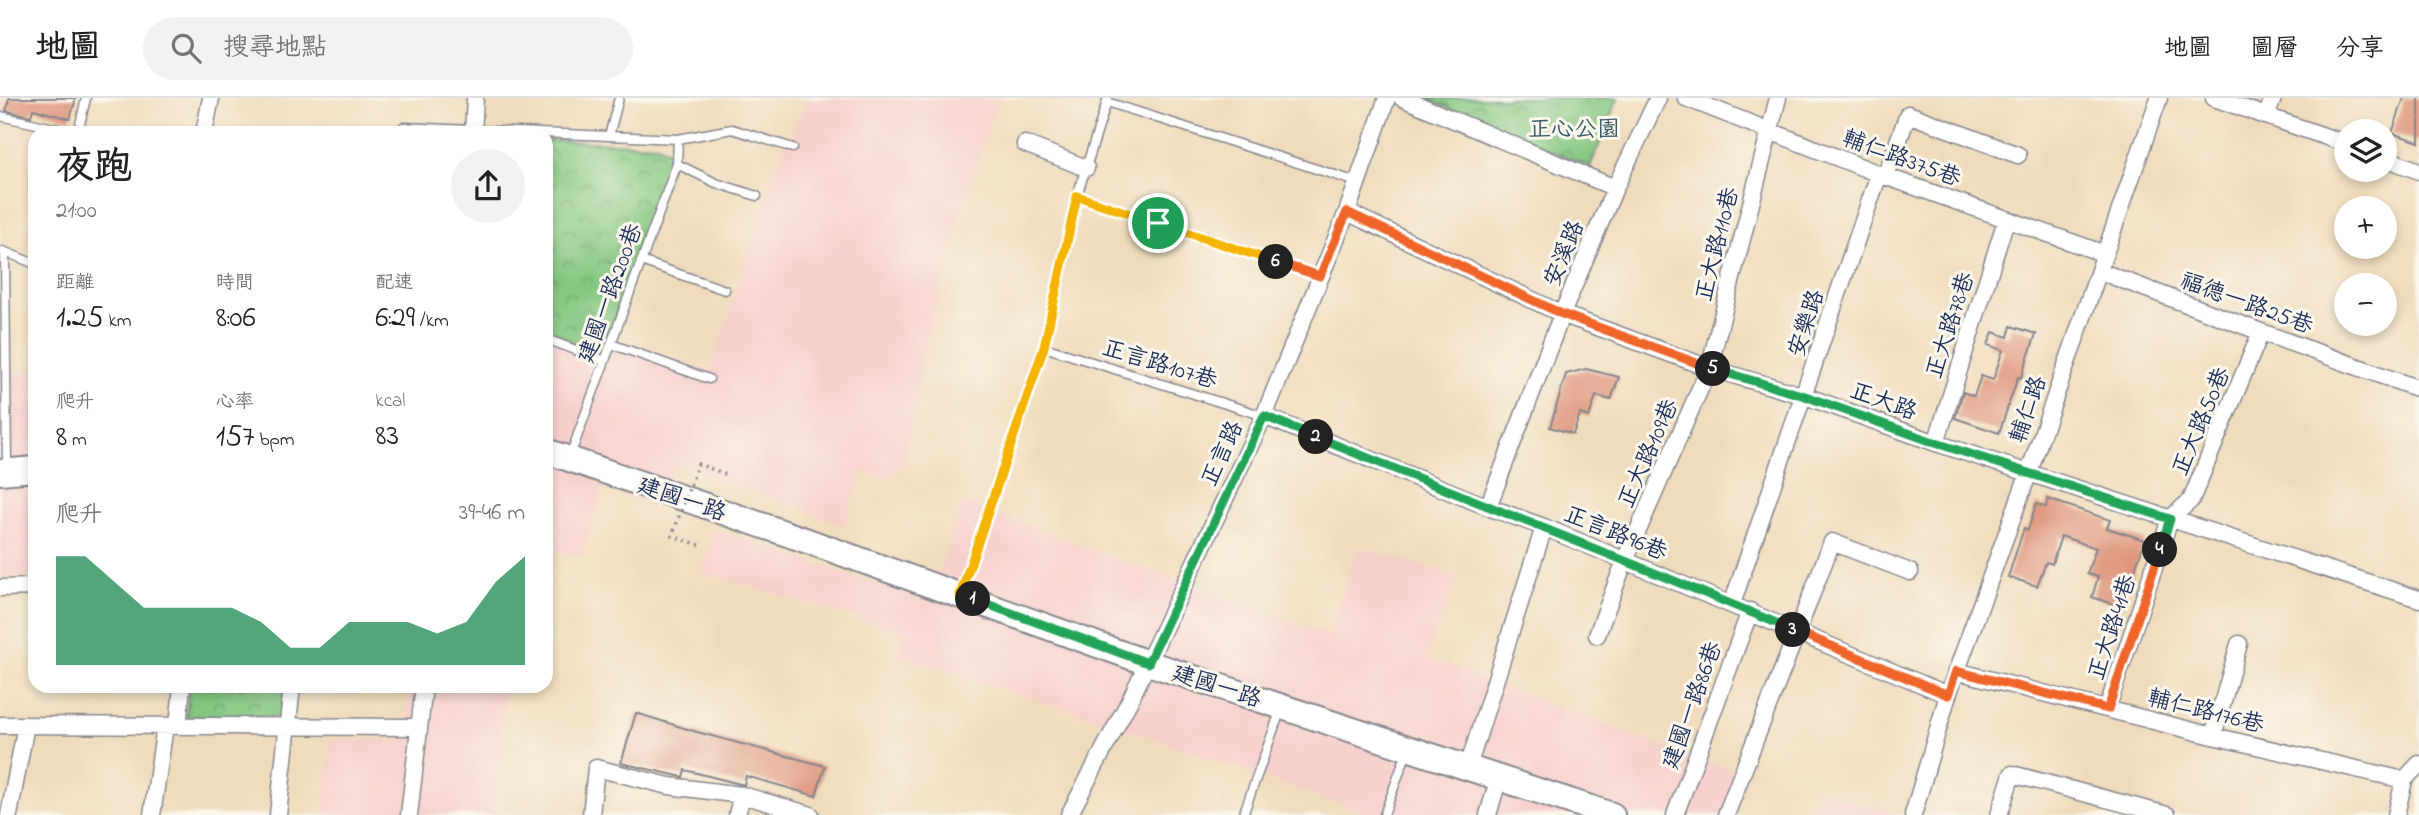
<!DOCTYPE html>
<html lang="zh-TW">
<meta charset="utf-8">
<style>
:root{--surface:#fff;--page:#f2f2f2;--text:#222;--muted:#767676;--line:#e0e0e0;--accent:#0b8043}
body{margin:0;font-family:"Indie Flower","LXGW WenKai TC",sans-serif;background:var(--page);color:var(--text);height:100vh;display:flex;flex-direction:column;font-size:26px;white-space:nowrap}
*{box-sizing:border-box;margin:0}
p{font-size:23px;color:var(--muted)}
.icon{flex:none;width:38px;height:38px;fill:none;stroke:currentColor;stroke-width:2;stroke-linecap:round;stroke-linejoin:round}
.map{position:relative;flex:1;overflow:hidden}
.details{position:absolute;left:28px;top:28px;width:525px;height:567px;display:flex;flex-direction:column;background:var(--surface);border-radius:21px;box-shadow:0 4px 10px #0003}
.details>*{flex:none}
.controls{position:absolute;left:2334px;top:21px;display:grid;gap:14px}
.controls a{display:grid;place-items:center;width:63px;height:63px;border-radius:50%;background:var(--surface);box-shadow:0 4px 10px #0003;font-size:35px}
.pin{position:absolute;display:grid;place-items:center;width:60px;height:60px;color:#fff;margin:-30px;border:4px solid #fff;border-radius:50%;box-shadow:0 2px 7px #0007}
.km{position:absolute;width:35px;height:35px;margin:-18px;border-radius:50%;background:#222;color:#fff;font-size:19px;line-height:35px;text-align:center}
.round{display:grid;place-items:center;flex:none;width:74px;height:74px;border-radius:37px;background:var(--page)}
.headline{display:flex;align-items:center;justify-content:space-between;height:119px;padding:0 28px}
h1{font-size:38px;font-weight:600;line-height:52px}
.metrics{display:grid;grid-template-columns:repeat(3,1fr);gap:10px;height:119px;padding:7px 28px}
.metrics div{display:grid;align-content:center}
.metrics b{font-size:30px;font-weight:600}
.metrics small{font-size:19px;font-weight:400}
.metrics p{font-size:19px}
.chart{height:196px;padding:14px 28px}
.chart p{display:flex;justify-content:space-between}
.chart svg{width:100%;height:126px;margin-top:7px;fill:var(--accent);opacity:.7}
header{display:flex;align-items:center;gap:42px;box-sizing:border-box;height:98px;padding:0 35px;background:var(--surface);border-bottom:2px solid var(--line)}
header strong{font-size:33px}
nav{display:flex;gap:38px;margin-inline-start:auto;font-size:24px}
.search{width:490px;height:63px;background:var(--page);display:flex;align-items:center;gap:18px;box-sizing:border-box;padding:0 24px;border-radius:38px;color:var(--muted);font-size:26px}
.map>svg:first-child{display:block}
</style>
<header>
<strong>地圖</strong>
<div class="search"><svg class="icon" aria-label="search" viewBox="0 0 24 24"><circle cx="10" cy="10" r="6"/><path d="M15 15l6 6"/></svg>搜尋地點</div>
<nav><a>地圖</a><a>圖層</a><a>分享</a></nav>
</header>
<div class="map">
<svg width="2419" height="717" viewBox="0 0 2419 717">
<defs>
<pattern id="park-crowns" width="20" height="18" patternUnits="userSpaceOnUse" patternTransform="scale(1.75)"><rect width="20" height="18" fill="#84c780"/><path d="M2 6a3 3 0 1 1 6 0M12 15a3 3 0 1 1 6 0" fill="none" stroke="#6ba26c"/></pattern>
</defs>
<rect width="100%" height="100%" fill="#fbf7ec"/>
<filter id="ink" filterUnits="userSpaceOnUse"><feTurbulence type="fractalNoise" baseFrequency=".0143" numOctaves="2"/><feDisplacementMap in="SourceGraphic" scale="14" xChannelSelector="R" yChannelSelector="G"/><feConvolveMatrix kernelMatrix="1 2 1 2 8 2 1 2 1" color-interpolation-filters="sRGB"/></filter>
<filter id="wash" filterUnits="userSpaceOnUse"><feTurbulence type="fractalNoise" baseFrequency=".00686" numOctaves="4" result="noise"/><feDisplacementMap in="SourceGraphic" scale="28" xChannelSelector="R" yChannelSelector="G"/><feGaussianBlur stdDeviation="1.57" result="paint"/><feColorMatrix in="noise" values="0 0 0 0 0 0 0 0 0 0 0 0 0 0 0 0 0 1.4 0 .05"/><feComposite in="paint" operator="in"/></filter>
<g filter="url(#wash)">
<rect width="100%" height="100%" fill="#f0dcbc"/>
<path fill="#f7d0cc" d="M805 0H998L957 127 919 272 913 322 904 365 887 380 863 372 845 427 676 364 658 410 603 389 581 458 546 450V233L595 253 605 250 609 238 710 274 778 63 805 7Z
M35 274V477L0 480V277Z
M962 404 1329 538 1358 449 1458 479 1426 559 1630 637 1747 678 1735 717H1372L1132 633 897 557 904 534 702 474 714 431 930 504Z
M411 588H505L494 717H324L330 641 402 643Z
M1818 691 1841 699 1899 717H1810Z"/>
<path fill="url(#park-crowns)" stroke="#507b6f" stroke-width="2" d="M1424 0H1618L1590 69Z
M546 42 659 47 672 56V64L605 250 595 253 546 233Z
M189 588H285L281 619H186Z"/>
<g id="blocks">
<path fill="#df967d" d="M9 0H76L70 21 33 11 31 18 6 13Z
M2404 0H2419V44L2392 35Z
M2011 228 2036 236 2021 280 2018 279 1999 335 1955 320 1963 294 1974 298 1981 278 1993 282 2003 252 1988 247 1993 234 2008 239Z
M1586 271 1619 279 1611 302 1596 298 1589 319 1580 316 1573 336 1550 329 1566 276Z
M2048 401 2110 422 2107 430 2145 442 2122 509 2092 499 2098 479 2087 476 2096 450 2061 438 2052 466 2046 464 2037 488 2008 479 2024 430 2028 432 2036 406 2046 409Z
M636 615 697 634 825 668 816 698 746 678 744 687 685 672 683 679 621 665Z"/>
</g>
</g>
<g filter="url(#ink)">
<use href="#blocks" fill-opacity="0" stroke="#86868d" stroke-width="2"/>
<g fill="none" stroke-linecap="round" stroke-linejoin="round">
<g stroke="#86868d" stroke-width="11">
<path id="lane" d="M1107 4 1357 84
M0 18 77 35
M403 29 678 41 732 31 793 50
M78 35 86 0
M609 38 619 0
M677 66 716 85 757 98
M1077 98 1320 178
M3 153 35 166
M5 154 7 370
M641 163 725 192
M546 241 605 263
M611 246 709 281
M1044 249 1264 318
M570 358 677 66 678 41
M961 494 1044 249 1077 98 1108 0
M1243 717 1281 611
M1384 717 1407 654"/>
</g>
<g stroke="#86868d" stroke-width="19">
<path id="street" d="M1402 0 1615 90
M1686 0 1879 76 2105 156
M2214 0 2347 46
M2267 17 2273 0
M204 35 211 0
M473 35 475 0
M1025 46 1086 70
M2385 60 2419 73
M1886 77 1908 16 2018 57
M1347 114 1562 216 1709 270 1805 298 1936 345 2419 501
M2099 173 2261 234 2419 291
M1264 318 1488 409 1544 429 1948 597
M1936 345 2006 122
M1488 409 1562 216 1615 90 1658 0
M0 490 35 489
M1732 506 1879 76
M1597 537 1625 462 1709 270 1778 0
M1956 573 2213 638 2404 682
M2107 611 2170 421 2191 402 2261 234
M0 627 419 629
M178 628 182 588
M2213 638 2239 546
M1468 669 1544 429
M9 717 26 627
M152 717 165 628
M278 717 292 588
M409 717 424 588
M591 717 596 670 669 688 742 697 811 717
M737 717 742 697
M1069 717 1130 602 1264 318 1347 114 1387 0
M1488 717 1499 679
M1675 717 1750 513
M1726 717 1832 444 1910 474
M1913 717 1948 597 2029 374 2159 0
M1999 717 2012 676 2167 717
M2396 717 2404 682 2419 666"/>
</g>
<g stroke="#86868d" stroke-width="28">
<path id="primary" d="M546 353 802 441 1148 565 1612 717
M0 374 35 371"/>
</g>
<use href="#lane" stroke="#fff" stroke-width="8"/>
<use href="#street" stroke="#fff" stroke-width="16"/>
<use href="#primary" stroke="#fff" stroke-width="24"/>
<path stroke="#86868d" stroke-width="3.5" stroke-dasharray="2 5" stroke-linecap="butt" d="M700 447 672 438 698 366 728 377"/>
</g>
</g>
<g fill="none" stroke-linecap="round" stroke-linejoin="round" filter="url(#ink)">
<g stroke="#fff" stroke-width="14">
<path id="split-1" d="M973 501 960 497 1044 249 1077 98 1158 125"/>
</g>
<g stroke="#fff" stroke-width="14">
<path id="split-2" d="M973 501 1148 565 1264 318 1316 339"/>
</g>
<g stroke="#fff" stroke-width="14">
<path id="split-3" d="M1316 339C1475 404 1635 465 1793 532"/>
</g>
<g stroke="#fff" stroke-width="14">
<path id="split-4" d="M1793 532 1948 597 1956 573 2108 611 2160 452"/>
</g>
<g stroke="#fff" stroke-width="14">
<path id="split-5" d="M1713 271 1805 298 1936 345 2170 421 2160 452"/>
</g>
<g stroke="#fff" stroke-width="14">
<path id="split-6" d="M1276 164 1320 178 1347 114 1562 216 1713 271"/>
</g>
<g stroke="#fff" stroke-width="14">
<path id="split-7" d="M1158 125 1276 164"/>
</g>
<use href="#split-1" stroke="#f5b400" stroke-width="9"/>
<use href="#split-2" stroke="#22a559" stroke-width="9"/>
<use href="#split-3" stroke="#22a559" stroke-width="9"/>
<use href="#split-4" stroke="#f0652b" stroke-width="9"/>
<use href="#split-5" stroke="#22a559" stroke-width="9"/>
<use href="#split-6" stroke="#f0652b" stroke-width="9"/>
<use href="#split-7" stroke="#f5b400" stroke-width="9"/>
</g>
<g text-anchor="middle" stroke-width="6" stroke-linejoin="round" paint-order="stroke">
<g font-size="23" fill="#3a5d68" stroke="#fbf7ec">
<text x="1574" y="38">正心公園</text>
</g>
<g font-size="23" fill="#1b2f5e" stroke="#fbf7ec">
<text transform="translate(1902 59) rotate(20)" y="8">輔仁路375巷</text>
<text transform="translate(1716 146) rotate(-76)" y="8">正大路110巷</text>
<text transform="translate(1563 155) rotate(-67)" y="8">安溪路</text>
<text transform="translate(609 195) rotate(-70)" y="8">建國一路200巷</text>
<text transform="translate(2247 204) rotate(20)" y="8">福德一路25巷</text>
<text transform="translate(1805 225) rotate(-72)" y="8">安樂路</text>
<text transform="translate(1949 227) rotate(-72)" y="8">正大路78巷</text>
<text transform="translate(1160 265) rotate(17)" y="8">正言路107巷</text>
<text transform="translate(1884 302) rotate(20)" y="8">正大路</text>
<text transform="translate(2027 311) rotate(-71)" y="8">輔仁路</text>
<text transform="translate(2200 323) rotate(-67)" y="8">正大路50巷</text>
<text transform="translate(1221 355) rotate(-65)" y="8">正言路</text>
<text transform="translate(1647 355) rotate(-66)" y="8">正大路109巷</text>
<text transform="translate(682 400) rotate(19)" y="8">建國一路</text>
<text transform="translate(1616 434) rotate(22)" y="8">正言路96巷</text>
<text transform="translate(2111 529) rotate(-72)" y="8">正大路41巷</text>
<text transform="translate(1217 587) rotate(18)" y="8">建國一路</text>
<text transform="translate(1691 607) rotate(-70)" y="8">建國一路86巷</text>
<text transform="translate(2206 612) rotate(14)" y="8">輔仁路176巷</text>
</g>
</g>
</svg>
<div class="controls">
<a><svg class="icon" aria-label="layers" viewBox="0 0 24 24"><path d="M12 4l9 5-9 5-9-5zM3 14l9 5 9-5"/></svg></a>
<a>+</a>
<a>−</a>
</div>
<div class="pin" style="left:1158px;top:125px;background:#1e9e55"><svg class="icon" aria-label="arrive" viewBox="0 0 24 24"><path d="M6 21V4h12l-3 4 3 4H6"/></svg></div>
<b class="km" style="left:973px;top:501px">1</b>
<b class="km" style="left:1316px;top:339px">2</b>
<b class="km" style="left:1793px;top:532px">3</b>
<b class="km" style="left:2160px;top:452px">4</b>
<b class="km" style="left:1713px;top:271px">5</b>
<b class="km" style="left:1276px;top:164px">6</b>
<section class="details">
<div class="headline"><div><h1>夜跑</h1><p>21:00</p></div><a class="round"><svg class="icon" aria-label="share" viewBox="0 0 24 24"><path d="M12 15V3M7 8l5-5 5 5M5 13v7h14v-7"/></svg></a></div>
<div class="metrics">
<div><p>距離</p><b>1.25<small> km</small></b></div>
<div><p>時間</p><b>8:06</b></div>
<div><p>配速</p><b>6:29<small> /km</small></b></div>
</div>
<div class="metrics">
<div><p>爬升</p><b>8<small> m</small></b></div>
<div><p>心率</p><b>157<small> bpm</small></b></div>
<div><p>kcal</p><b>83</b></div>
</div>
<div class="chart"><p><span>爬升</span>39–46 m</p>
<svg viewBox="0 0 160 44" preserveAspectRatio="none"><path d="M0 44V6L10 6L20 15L30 24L40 24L50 24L60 24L70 29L80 38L90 38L100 29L110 29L120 29L130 33L140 29L150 15L160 6V44z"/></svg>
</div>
</section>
</div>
